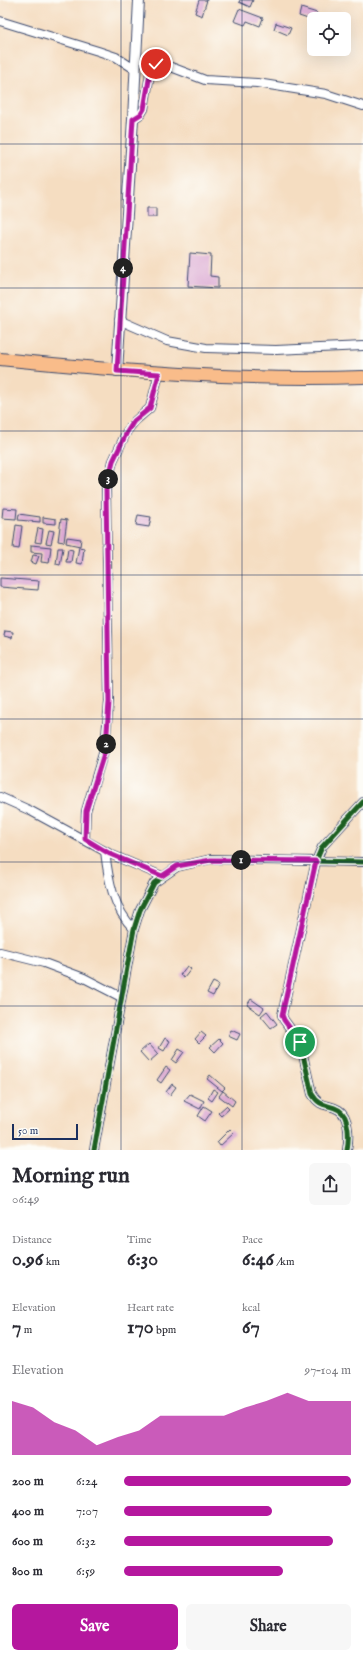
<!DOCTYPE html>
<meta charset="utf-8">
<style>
:root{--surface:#fff;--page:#f7f7f7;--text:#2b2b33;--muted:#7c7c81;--accent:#b5179e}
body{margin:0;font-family:"IM FELL English",serif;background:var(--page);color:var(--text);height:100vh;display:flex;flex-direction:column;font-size:15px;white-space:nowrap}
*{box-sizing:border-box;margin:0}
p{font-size:13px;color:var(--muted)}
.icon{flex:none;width:22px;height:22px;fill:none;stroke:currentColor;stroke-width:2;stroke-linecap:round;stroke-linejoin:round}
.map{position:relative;height:1150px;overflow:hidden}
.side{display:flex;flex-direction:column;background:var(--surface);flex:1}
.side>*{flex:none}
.tools{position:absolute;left:307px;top:12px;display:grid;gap:8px}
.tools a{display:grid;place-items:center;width:44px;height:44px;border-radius:6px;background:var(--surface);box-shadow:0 4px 16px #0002;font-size:20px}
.scale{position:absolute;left:12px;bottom:10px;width:66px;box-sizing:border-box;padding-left:4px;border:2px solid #1b2f5e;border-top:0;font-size:11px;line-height:14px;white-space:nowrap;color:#1b2f5e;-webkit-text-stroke:3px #fdfcf7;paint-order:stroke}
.pin{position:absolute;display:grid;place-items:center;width:34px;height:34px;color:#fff;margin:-17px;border:2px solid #fff;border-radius:50%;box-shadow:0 1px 4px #0007}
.km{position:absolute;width:20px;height:20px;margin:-10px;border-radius:50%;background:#222;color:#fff;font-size:11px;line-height:20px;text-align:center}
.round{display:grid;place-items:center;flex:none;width:42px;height:42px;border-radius:6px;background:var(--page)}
.head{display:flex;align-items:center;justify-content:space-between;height:68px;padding:0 12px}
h1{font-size:22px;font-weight:800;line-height:30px}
.stats{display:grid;grid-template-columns:repeat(3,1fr);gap:6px;height:68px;padding:4px 12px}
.stats div{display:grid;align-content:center}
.stats b{font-size:20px;font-weight:800}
.stats small{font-size:11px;font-weight:400}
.stats p{font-size:11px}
.chart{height:112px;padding:8px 12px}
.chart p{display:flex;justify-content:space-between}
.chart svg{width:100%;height:72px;margin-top:4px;fill:var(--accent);opacity:.7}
.button{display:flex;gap:8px;margin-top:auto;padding:8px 12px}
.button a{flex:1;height:46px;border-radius:6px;background:var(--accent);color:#fff;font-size:16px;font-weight:800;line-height:46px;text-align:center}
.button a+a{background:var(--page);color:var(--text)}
ul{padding:0 12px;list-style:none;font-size:13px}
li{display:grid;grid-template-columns:64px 48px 1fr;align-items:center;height:30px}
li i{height:10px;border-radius:5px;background:var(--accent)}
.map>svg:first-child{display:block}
</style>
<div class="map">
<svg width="363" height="1150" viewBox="0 0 363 1150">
<rect width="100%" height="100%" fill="#fdfcf7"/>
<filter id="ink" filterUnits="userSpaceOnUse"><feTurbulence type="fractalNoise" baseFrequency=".025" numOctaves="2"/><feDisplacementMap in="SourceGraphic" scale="8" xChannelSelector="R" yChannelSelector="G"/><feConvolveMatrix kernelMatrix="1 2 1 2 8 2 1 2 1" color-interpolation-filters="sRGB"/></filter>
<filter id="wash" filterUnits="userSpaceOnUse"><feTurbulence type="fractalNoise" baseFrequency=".012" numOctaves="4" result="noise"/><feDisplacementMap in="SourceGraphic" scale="16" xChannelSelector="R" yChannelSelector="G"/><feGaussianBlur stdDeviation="0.9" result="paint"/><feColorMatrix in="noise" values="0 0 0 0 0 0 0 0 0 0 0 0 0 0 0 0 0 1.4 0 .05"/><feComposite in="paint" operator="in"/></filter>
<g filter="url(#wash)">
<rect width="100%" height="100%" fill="#f5ddc1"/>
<g id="blocks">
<path fill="#dba9d3" d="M199 0H207L202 16 195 13Z
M240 0H253L250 7 239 2Z
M301 8 317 13 315 19 314 21 299 16Z
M239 9 263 18 260 26 247 21 245 25 234 21Z
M276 23 291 28 288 35 274 29Z
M147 208H156V217H147Z
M190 253 211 255 210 276 218 277V288L188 286Z
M3 508 17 509 16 519 2 518Z
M19 514 40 517V522L18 520Z
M138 515 151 517 149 527 136 525Z
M43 517 56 519V524L43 523Z
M61 519 67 520 64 542 58 541Z
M16 525 22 526 19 549 13 548Z
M38 528 43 529 41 543 35 542Z
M49 530 54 531 51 544 46 543Z
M67 537 81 539 80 546 66 543Z
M31 545 51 547 49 563 41 562 42 553 31 552Z
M79 547 84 548 82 564 76 563Z
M58 548H63L60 565 56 564Z
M68 549 73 550 71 562H66Z
M33 555 39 556 36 564 31 562Z
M0 578 39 581 38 590 0 587Z
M5 631 13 632 12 638 4 636Z
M187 966 191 969 184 978 180 975Z
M213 982 219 985 213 996 207 993Z
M251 999 264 1008 260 1014 247 1005Z
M267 1011 277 1024 271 1028 261 1016Z
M231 1030 240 1034 237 1040 228 1036Z
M201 1032 206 1036 199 1043 195 1039Z
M165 1038 170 1041 164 1051 159 1048Z
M219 1039 223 1043 215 1052 210 1047Z
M149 1044 158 1054 149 1062 140 1052Z
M179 1049 184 1052 176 1063 172 1060Z
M166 1067 170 1070 161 1083 157 1080Z
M210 1075 225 1088 222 1091 207 1079Z
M172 1084 176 1087 170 1095 166 1092Z
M213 1089 218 1092 212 1101 208 1098Z
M223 1091 235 1101 232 1106 219 1096Z
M190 1094 204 1101 200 1109 184 1101Z
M204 1106 212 1111 205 1121 198 1116Z
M226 1106 229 1109 221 1116 218 1113Z
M230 1129 234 1133 220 1146 217 1142Z"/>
</g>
</g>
<g filter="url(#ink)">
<use href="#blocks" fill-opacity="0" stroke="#3c496d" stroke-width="1"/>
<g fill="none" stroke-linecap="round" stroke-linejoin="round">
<g stroke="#3c496d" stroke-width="10">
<path id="minor" d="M0 21 98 51 116 57 136 70
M133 119 141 114 144 109 151 68 156 64 171 67 205 80 257 83 326 94 363 106
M119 320 167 341 206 348 276 350 363 346
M0 797 29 810 110 854 162 876
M85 839 86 811 105 747 109 702 106 489 113 461 127 431 135 421 150 408 159 374
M105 851C108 878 113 909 134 929
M0 952 44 963 84 978 121 997
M94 1150 134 929 140 910 154 883 177 867 211 859 363 862
M347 1150C349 1139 350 1117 339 1110 328 1103 321 1109 312 1094L300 1042 284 1020 282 1015 316 861 322 847 363 802"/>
</g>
<g stroke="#3c496d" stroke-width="12">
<path id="tertiary" d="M117 371 133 119 139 0"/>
</g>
<g stroke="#3c496d" stroke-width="14">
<path id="primary" d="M0 359C121 371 241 381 363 377"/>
</g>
<use href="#minor" stroke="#fff" stroke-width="8"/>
<use href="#tertiary" stroke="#fff" stroke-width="10"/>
<use href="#primary" stroke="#f9bc8a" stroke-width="12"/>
<g stroke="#fdfcf7" stroke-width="8">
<path id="cycleway" d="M85 839 86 811 105 747 109 702 106 489 113 461 127 431 135 421 150 408 159 374
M94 1150 134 929 140 910 154 883 177 867 211 859 363 862
M347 1150C349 1139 350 1117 339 1110 328 1103 321 1109 312 1094L300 1042 284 1020 282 1015 316 861 322 847 363 802"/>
</g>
<use href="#cycleway" stroke="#1b5e20" stroke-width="5"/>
</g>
</g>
<g fill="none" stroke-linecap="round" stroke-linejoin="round" filter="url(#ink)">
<g stroke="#fff" stroke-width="8">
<path id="route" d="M156 64 151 68 144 109 141 114 133 119 117 371 159 374 150 408 134 421 127 432 113 461 106 489 109 702 106 747 86 811 85 839 110 854 162 876 177 866 211 860 316 861 282 1015 284 1020 300 1042"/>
</g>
<use href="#route" stroke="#b5179e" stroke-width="5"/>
</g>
<path fill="none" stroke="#1b2f5e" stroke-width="1" stroke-opacity="0.55" d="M121 0V1150M242 0V1150M0 144H363M0 288H363M0 431H363M0 575H363M0 719H363M0 862H363M0 1006H363"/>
</svg>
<div class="tools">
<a><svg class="icon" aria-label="locate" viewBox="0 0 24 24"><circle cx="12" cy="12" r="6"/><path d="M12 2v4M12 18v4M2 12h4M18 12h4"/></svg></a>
</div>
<div class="scale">50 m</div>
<div class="pin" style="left:300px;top:1042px;background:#1e9e55"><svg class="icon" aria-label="arrive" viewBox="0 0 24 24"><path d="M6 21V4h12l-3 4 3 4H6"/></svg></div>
<div class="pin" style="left:156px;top:64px;background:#d93025"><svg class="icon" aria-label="check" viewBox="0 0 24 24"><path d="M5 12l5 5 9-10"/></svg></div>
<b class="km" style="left:241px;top:860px">1</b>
<b class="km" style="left:106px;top:744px">2</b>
<b class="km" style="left:108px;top:479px">3</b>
<b class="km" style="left:123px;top:268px">4</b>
</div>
<section class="side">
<div class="head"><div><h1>Morning run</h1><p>06:49</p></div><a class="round"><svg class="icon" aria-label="share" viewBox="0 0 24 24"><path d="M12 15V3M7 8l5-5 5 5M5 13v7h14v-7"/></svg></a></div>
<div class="stats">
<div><p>Distance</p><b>0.96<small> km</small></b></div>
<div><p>Time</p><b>6:30</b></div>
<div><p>Pace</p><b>6:46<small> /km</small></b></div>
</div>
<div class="stats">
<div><p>Elevation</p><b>7<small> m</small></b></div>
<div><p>Heart rate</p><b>170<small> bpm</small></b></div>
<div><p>kcal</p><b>67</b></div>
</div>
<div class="chart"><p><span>Elevation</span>97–104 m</p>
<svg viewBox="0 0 160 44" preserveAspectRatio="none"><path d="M0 44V11L10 15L20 24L30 29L40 38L50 33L60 29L70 20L80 20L90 20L100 20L110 15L120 11L130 6L140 11L150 11L160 11V44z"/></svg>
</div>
<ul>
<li><b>200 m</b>6:24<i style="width:100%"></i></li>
<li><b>400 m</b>7:07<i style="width:65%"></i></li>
<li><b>600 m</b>6:32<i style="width:92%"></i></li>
<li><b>800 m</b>6:59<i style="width:70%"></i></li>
</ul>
<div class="button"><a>Save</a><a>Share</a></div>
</section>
